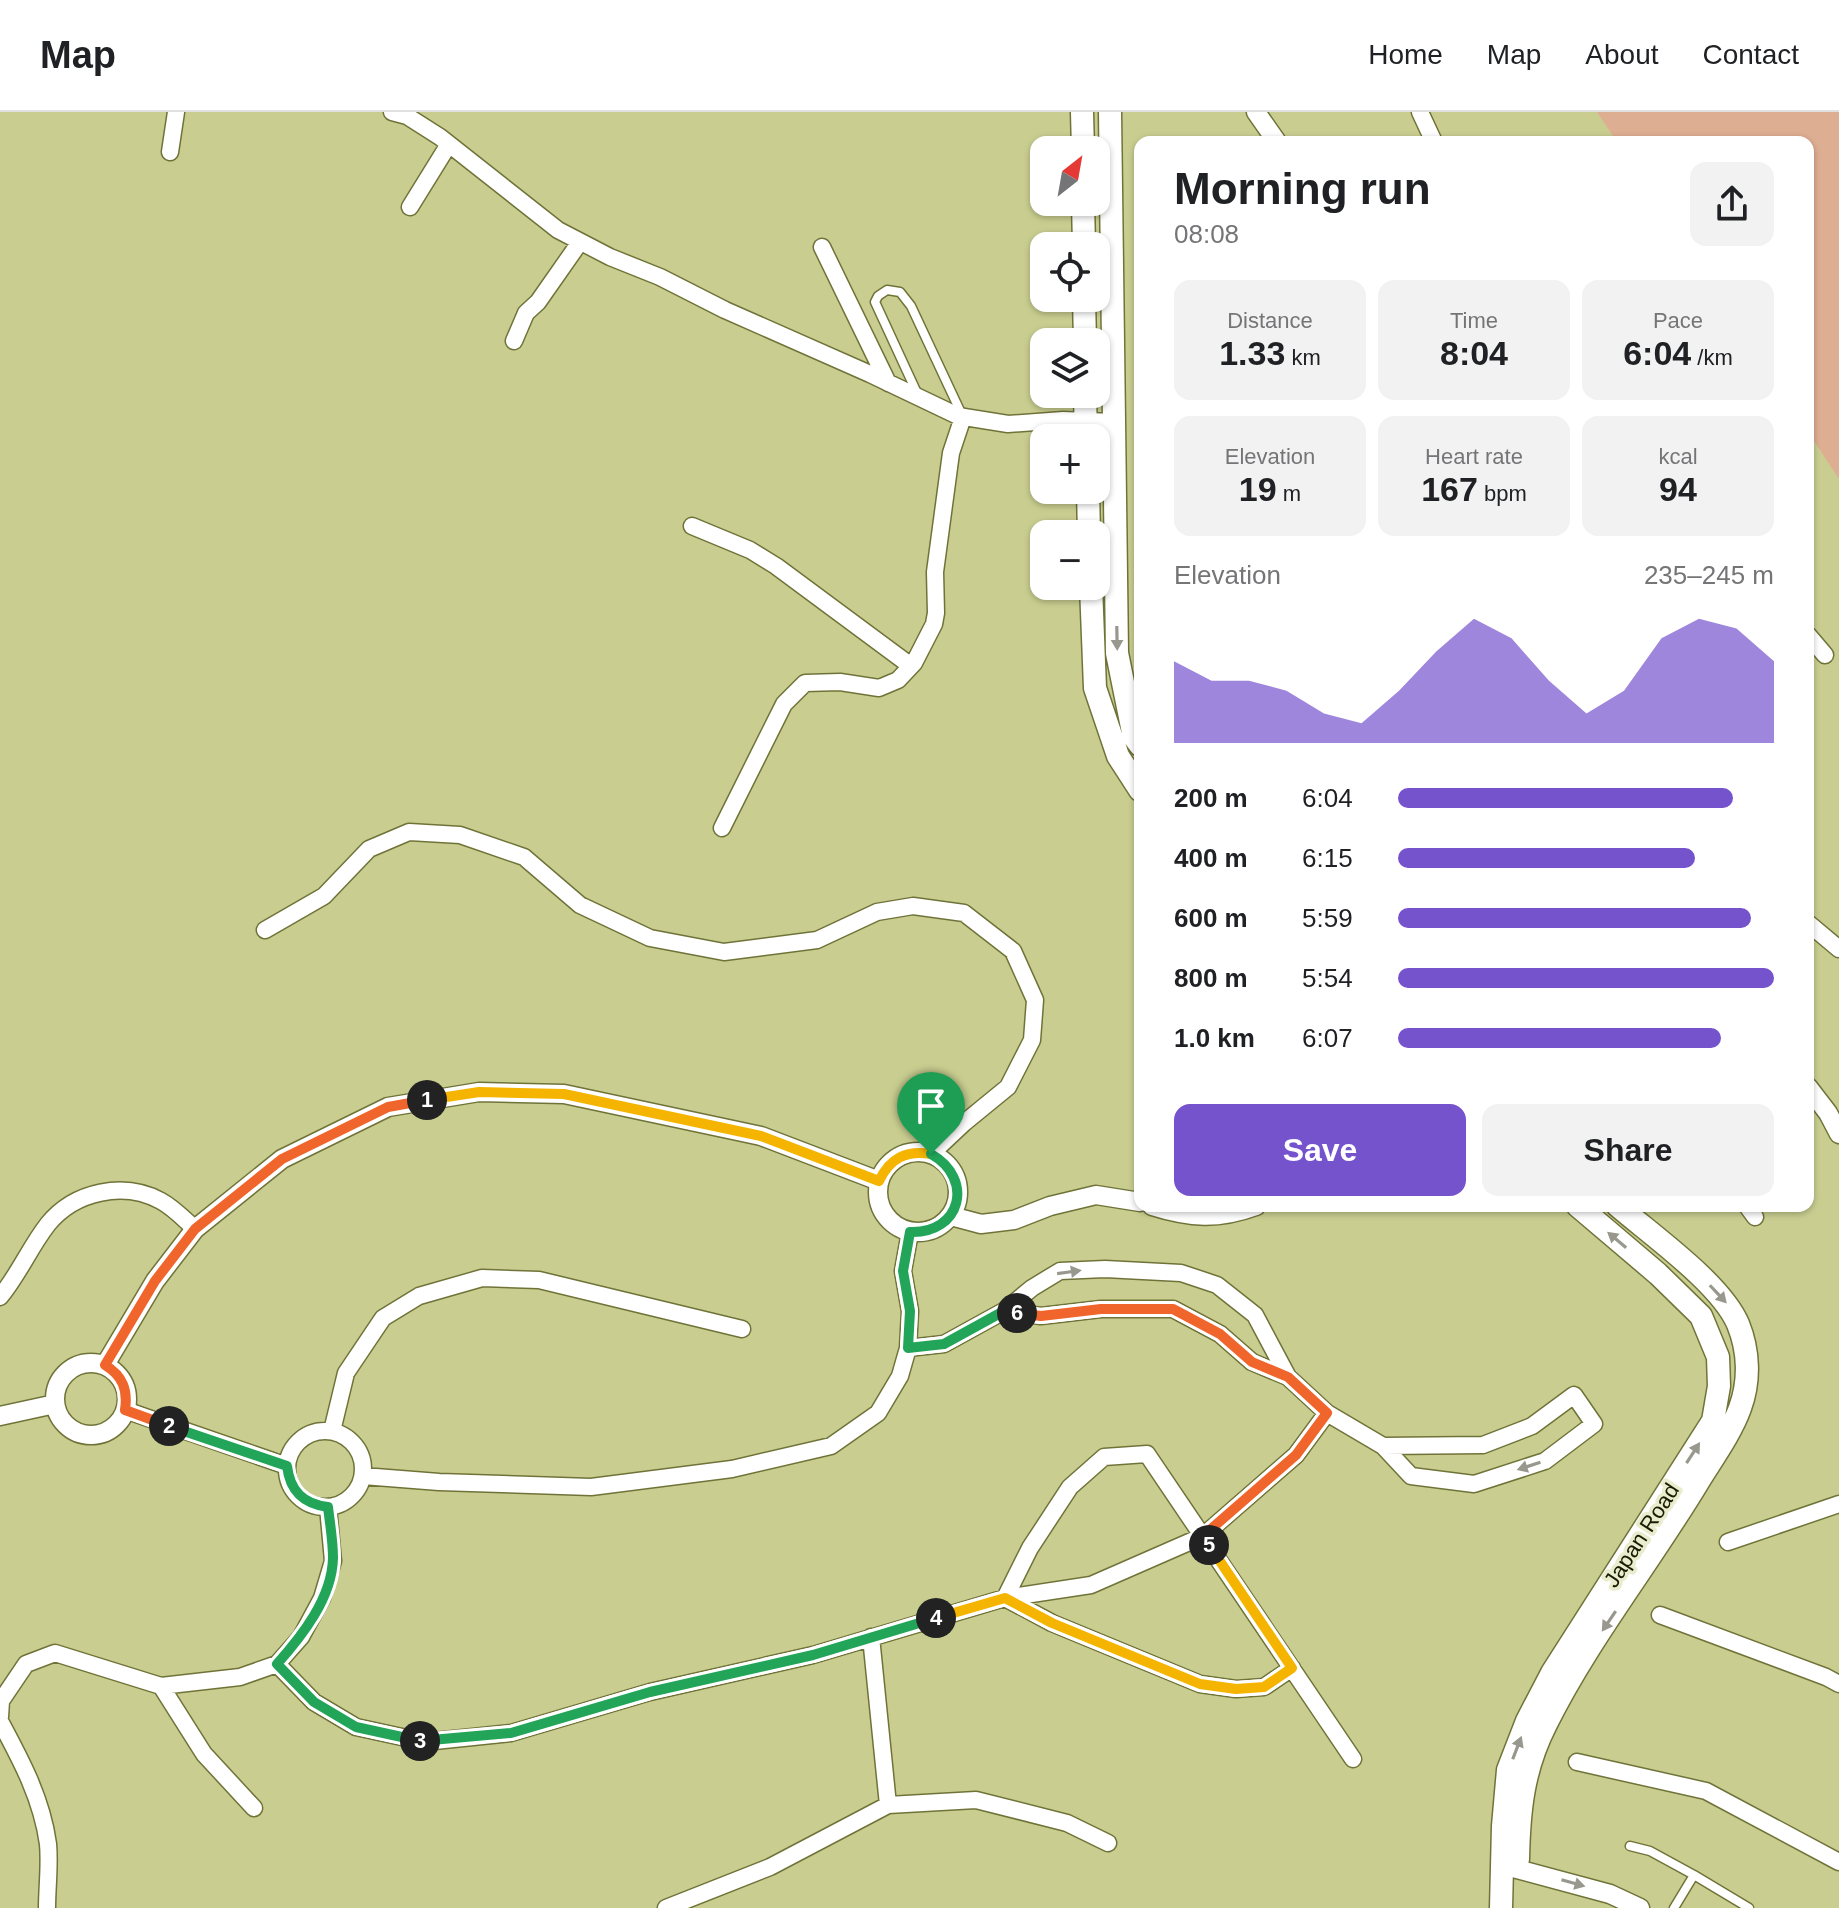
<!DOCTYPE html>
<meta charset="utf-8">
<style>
:root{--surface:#fff;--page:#f2f2f2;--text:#202124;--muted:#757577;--line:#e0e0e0;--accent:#7453cd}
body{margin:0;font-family:Arial,sans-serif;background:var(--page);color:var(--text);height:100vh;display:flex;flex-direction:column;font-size:30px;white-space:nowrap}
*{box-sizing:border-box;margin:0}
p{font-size:26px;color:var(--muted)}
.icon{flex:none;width:44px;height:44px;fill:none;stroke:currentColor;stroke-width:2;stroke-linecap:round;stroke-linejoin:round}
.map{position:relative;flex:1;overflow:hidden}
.side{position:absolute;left:1134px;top:24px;width:680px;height:1076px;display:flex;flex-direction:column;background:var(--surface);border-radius:16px;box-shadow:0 2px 6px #0004}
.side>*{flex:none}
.needle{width:52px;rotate:31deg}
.tools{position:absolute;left:1030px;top:24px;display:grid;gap:16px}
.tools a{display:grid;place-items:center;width:80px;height:80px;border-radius:16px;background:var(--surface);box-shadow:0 2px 6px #0004;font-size:40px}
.pin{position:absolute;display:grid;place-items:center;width:68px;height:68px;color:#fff;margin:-82px -34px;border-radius:50% 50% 50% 0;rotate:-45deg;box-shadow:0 0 8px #0007}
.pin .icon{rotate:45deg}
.km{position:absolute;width:40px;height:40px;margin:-20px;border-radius:50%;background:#222;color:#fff;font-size:22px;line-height:40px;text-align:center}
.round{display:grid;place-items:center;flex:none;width:84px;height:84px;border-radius:16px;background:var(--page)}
.head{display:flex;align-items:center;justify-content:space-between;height:136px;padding:0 40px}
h1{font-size:44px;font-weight:700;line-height:60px}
.metrics{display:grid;grid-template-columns:repeat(3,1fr);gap:12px;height:136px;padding:8px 40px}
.metrics div{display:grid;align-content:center;border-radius:16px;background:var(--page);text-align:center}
.metrics b{font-size:34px;font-weight:700}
.metrics small{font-size:22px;font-weight:400}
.metrics p{font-size:22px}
.chart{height:224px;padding:16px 40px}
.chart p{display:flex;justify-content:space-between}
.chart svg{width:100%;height:144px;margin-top:8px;fill:var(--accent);opacity:.7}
.primary-button{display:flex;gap:16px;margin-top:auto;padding:16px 40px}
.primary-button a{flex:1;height:92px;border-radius:16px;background:var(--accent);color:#fff;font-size:32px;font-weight:700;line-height:92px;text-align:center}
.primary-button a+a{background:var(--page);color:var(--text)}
ul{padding:0 40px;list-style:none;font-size:26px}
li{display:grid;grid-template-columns:128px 96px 1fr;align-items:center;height:60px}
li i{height:20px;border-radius:10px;background:var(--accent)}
header{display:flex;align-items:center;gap:48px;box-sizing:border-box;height:112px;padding:0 40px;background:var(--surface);border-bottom:2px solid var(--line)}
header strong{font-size:38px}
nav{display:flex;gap:44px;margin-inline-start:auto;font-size:28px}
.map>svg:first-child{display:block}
</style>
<header>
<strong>Map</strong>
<nav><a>Home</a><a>Map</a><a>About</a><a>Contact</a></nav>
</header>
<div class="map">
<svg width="1839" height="1796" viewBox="0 0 1839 1796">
<rect width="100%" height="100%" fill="#c9ce90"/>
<path fill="#deae92" d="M1597 0H1839V367L1808 320V30H1617Z"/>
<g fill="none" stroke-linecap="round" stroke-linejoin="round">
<g stroke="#707338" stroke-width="11">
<path id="service" d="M917 281 875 190 878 184 887 178 900 180 911 194 962 303
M1630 1734 1650 1739 1694 1763
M1674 1796 1694 1763 1749 1796"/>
</g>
<g stroke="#707338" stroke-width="19">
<path id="minor" d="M392 0 407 4 440 25 558 118 610 145 660 165 725 198 870 262 958 304 1008 312 1063 308 1113 310
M1420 0 1434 30
M170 40 176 0
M410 95 449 32
M822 135 888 271
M514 229 526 201 538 190 580 130
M692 414 750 438 776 454 911 554
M1808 523 1825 543
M722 716 784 592 805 571 840 570 879 576 898 568 914 551 934 512 936 501 935 460 951 341 963 305
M1808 811 1839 837
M265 818 324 784 369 737 409 720 460 723 524 745 580 793 650 826 724 840 817 828 877 800 913 794 964 801 1013 839 1035 888 1032 928 1008 975 964 1011 931 1042
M1747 1094 1755 1105
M0 1185C19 1162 30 1135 48 1112 75 1079 124 1069 161 1089 174 1096 185 1108 195 1117
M1004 1199 1041 1204 1101 1197H1173L1220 1222 1252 1250 1288 1265
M908 1236 944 1232 1004 1199 1032 1176 1060 1159 1105 1157 1181 1161 1217 1173 1255 1203 1288 1265 1327 1301 1383 1334 1411 1364 1474 1372 1545 1349 1594 1312 1574 1283 1532 1314 1483 1333 1383 1334
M125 1298 287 1354
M332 1319 346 1261 383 1206 419 1184 482 1166 539 1168 742 1217
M287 1357a38 38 0 1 1 76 0a38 38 0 1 1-76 0Z
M363 1364 439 1370 591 1375 732 1357 831 1334 878 1301 900 1264 908 1236 910 1199 903 1159 910 1120
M1728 1430 1839 1392
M1660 1503 1826 1565 1839 1572
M871 1525 888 1693
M277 1552 314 1590 356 1615 425 1630 511 1621 650 1580 813 1543 1005 1486 1091 1473 1203 1424 1296 1343 1327 1301
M1292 1556 1264 1575 1236 1577 1200 1572 1052 1511 1005 1486 1030 1436 1070 1375 1104 1345 1147 1342 1353 1647
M161 1574 204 1642 254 1696
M0 1605 1 1589 26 1552 55 1541 161 1574 240 1565 277 1552 301 1525 322 1486 333 1449 328 1395
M0 1609C21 1648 42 1687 48 1732 50 1753 47 1775 47 1796
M1577 1650 1706 1679 1839 1750
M666 1796 770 1755 888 1693 976 1688 1067 1711 1108 1731"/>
</g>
<g stroke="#707338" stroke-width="21">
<path id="tertiary" d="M1256 0 1277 30
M1808 975 1828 1001 1839 1022
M878 1080a40 40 0 1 1 80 0a40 40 0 1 1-80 0Z
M1152 1094C1190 1106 1218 1108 1256 1094
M951 1104 981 1112 1014 1108 1050 1094 1096 1083 1140 1090
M55 1287a36 36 0 1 1 72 0a36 36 0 1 1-72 0Z
M105 1253 155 1169 195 1117 282 1047 388 995 479 980 564 982 761 1024 879 1069
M0 1304 55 1292
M1502 1753 1610 1782 1640 1796"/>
</g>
<g stroke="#707338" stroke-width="25">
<path id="secondary" d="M1082 0 1083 38
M1110 0 1117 541 1134 625 1140 633
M1083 90 1084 134
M1084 186 1085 230
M1085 282 1086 326
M1088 378 1089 422
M1091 474 1095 576 1118 644 1140 678
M1518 1747C1519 1698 1523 1657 1546 1612 1587 1529 1650 1450 1698 1370 1712 1347 1731 1321 1740 1296 1750 1269 1749 1239 1738 1212 1721 1172 1653 1124 1618 1094
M1501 1796 1503 1714 1508 1658 1527 1609 1552 1561 1713 1309 1719 1274 1718 1245 1701 1204 1658 1162 1578 1094"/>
</g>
<use href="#service" stroke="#fff" stroke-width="8"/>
<use href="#minor" stroke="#fff" stroke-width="16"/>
<use href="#tertiary" stroke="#fff" stroke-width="18"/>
<use href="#secondary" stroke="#fff" stroke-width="22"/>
</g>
<defs><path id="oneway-solid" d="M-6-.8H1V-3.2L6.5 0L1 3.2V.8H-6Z" transform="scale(2)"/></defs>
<g fill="#98988e">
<use href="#oneway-solid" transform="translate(1117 526) rotate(89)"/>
<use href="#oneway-solid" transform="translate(1617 1128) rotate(-140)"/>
<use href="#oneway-solid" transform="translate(1069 1160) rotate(-8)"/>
<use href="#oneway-solid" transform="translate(1718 1182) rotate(47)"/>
<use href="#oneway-solid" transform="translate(1693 1341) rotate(-57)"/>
<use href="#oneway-solid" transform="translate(1529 1354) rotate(162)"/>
<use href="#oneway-solid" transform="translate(1609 1509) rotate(124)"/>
<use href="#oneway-solid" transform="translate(1517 1636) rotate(-69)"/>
<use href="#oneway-solid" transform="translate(1573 1771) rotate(16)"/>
</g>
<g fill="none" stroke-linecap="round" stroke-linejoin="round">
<g stroke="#fff" stroke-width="16">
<path id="split-1" d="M427 988 479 980 564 982 761 1024 879 1069C890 1046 906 1038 931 1042"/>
</g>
<g stroke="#fff" stroke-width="16">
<path id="split-2" d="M169 1314 125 1298C128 1278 123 1264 105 1253L155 1169 195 1117 282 1047 388 995 427 988"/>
</g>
<g stroke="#fff" stroke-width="16">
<path id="split-3" d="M169 1314 287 1354C290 1379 303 1392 328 1395 330 1412 333 1429 333 1446 332 1486 302 1524 277 1552L314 1590 356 1615 420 1629"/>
</g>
<g stroke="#fff" stroke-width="16">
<path id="split-4" d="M420 1629 511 1621 650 1580 813 1543 936 1506"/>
</g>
<g stroke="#fff" stroke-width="16">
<path id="split-5" d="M936 1506 1005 1486 1052 1511 1200 1572 1236 1577 1264 1575 1292 1556 1209 1433"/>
</g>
<g stroke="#fff" stroke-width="16">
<path id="split-6" d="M1017 1201 1041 1204 1101 1197H1173L1220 1222 1252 1250 1288 1265 1327 1301 1296 1343 1203 1424 1209 1433"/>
</g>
<g stroke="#fff" stroke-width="16">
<path id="split-7" d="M931 1042C975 1067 961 1122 910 1120L903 1159 910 1199 908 1236 944 1232 1004 1199 1017 1201"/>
</g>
<use href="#split-1" stroke="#f5b400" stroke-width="10"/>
<use href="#split-2" stroke="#f0652b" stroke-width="10"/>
<use href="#split-3" stroke="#22a559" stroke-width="10"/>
<use href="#split-4" stroke="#22a559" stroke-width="10"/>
<use href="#split-5" stroke="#f5b400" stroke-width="10"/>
<use href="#split-6" stroke="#f0652b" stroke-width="10"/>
<use href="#split-7" stroke="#22a559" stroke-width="10"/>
</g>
<g text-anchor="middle" stroke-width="7" stroke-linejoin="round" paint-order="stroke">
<g font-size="22" fill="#1a1b04" stroke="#e9eccd">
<text transform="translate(1641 1423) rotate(-57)" y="8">Japan Road</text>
</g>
</g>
</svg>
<div class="tools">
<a><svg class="needle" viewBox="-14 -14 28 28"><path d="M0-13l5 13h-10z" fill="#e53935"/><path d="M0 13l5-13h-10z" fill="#757577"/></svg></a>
<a><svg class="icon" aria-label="locate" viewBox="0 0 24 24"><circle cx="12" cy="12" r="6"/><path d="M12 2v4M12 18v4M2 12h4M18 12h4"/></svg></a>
<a><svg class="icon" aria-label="layers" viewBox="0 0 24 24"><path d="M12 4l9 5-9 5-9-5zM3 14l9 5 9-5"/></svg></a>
<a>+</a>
<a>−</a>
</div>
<div class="pin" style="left:931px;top:1042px;background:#1e9e55"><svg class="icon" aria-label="arrive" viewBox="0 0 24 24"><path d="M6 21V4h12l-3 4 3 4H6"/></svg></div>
<b class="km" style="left:427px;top:988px">1</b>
<b class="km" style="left:169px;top:1314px">2</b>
<b class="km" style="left:420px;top:1629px">3</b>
<b class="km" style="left:936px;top:1506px">4</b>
<b class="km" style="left:1209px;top:1433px">5</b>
<b class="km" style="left:1017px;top:1201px">6</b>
<section class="side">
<div class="head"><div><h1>Morning run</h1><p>08:08</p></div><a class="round"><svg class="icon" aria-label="share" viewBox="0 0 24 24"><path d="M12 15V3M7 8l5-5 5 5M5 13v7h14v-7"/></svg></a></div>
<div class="metrics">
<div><p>Distance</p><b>1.33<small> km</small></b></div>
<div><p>Time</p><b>8:04</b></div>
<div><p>Pace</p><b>6:04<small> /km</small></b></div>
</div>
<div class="metrics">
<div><p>Elevation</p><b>19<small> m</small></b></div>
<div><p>Heart rate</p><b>167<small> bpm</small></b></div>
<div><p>kcal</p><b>94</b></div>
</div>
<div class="chart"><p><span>Elevation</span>235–245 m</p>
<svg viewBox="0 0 160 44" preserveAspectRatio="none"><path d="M0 44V19L10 25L20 25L30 28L40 35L50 38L60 28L70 16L80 6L90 12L100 25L110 35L120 28L130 12L140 6L150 9L160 19V44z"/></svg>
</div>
<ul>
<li><b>200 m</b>6:04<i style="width:89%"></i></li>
<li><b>400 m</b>6:15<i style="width:79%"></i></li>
<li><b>600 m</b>5:59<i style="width:94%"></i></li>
<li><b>800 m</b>5:54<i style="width:100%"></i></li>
<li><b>1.0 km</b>6:07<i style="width:86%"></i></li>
</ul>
<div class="primary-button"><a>Save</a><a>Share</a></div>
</section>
</div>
